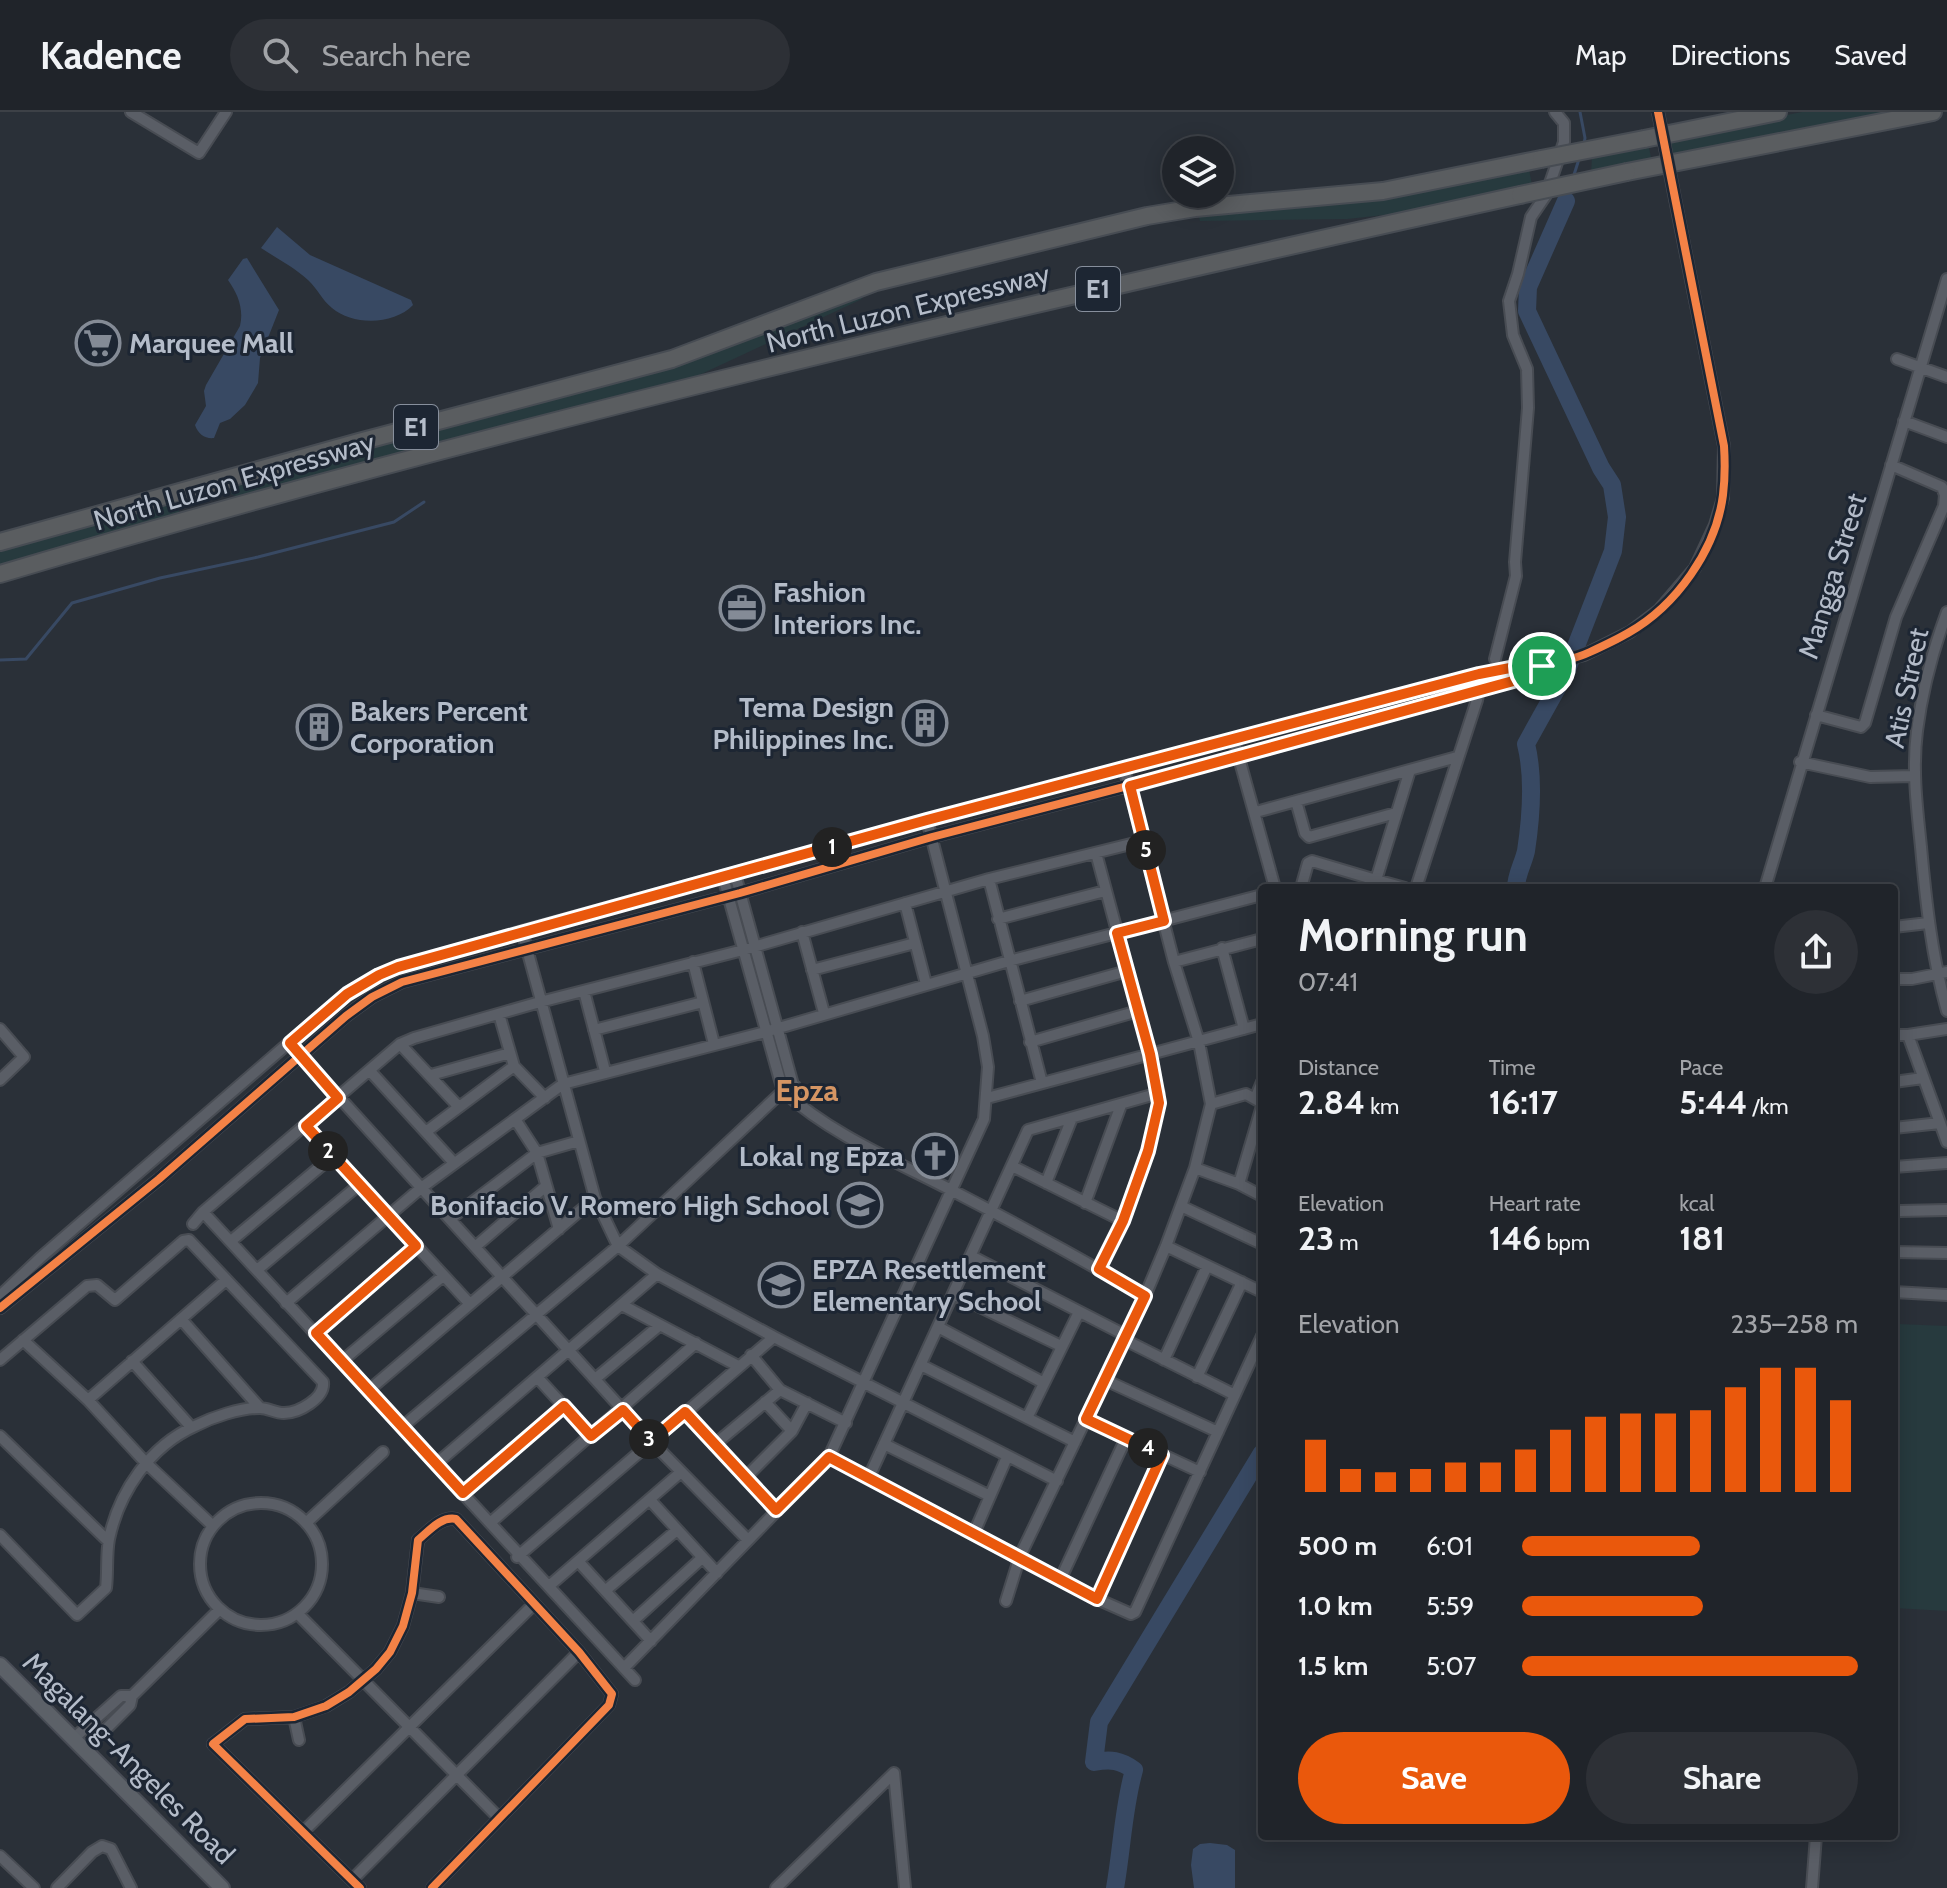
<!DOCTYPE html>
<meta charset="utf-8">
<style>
:root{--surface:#20242a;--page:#2d3036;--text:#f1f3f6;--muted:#a2a4a8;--line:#3d4147;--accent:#ea580c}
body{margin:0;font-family:Cabin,sans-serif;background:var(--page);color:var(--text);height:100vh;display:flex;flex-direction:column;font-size:30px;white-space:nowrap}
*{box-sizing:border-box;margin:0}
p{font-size:26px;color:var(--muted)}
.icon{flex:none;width:44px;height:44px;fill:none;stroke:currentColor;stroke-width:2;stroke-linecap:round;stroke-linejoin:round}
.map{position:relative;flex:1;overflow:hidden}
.details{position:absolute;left:1258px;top:772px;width:640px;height:956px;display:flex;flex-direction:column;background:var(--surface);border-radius:8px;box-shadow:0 4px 20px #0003,0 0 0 2px var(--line)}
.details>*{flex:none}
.controls{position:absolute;left:1162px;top:24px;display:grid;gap:16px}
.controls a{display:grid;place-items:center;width:72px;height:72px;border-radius:50%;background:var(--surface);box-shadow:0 4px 20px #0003,0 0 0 2px var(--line);font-size:40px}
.pin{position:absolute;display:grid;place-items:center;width:68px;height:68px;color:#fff;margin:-34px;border:4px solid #fff;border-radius:50%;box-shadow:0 2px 8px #0007}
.km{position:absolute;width:40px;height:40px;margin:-20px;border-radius:50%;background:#222;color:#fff;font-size:22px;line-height:40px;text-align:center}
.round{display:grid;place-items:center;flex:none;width:84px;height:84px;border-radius:42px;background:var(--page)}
.overview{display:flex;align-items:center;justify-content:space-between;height:136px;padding:0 40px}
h1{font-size:44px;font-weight:700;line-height:60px}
.metrics{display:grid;grid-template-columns:repeat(3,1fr);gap:12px;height:136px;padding:8px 40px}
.metrics div{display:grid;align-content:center}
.metrics b{font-size:34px;font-weight:700}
.metrics small{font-size:22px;font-weight:400}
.metrics p{font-size:22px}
.chart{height:224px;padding:16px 40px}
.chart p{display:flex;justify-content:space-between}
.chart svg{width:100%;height:144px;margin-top:8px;stroke:var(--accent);stroke-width:6}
.cta{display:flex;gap:16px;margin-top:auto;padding:16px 40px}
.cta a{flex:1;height:92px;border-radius:48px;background:var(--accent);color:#fff;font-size:32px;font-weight:700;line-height:92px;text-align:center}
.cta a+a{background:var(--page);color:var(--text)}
ul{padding:0 40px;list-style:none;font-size:26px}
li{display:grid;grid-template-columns:128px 96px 1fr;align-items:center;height:60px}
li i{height:20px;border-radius:10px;background:var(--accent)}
header{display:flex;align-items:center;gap:48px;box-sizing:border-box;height:112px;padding:0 40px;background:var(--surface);border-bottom:2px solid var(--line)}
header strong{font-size:38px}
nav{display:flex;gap:44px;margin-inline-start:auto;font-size:28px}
.search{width:560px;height:72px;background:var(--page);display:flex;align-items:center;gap:20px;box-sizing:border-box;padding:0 28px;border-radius:44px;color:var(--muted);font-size:30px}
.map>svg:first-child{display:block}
</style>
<header>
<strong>Kadence</strong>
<div class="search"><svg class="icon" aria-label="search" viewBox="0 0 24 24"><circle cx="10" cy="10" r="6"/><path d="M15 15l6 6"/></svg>Search here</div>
<nav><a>Map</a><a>Directions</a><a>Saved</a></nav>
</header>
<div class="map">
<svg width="1947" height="1776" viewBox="0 0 1947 1776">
<rect width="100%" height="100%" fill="#2a3038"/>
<path fill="#273a3e" d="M1802 0H1897L1667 47 1662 28Z
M1648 31 1652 50 1591 62 1592 44Z
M1529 57 1532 73 1394 102 1347 107 1200 109 1198 101Z
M860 180 862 187 695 265 242 387 231 382 238 369 461 309Z
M176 387 180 403 0 456V437Z
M1898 1212 1947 1214V1499L1894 1496V1258Z"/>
<path fill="#384963" d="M277 115 310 143 411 188 413 193C394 213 353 214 332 196 322 188 317 176 308 168 294 155 276 146 261 136Z
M247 146 279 198 260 246 258 271 245 293 230 307 220 311 214 326C205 327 198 322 195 313L206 294 204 279 206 273 240 214C244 197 238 182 228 168L243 147Z
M1210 1731 1227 1733 1235 1738V1776H1194L1191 1753 1193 1737 1200 1732Z"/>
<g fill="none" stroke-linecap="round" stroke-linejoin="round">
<path stroke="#384963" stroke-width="3" d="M1580 0 1585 26 1584 32
M1573 66 1579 47
M1566 89 1569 77
M0 548 26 547 72 491 160 466 258 445 394 410 424 390"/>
<path stroke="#384963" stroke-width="18" d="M1516 776C1516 763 1523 752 1526 739 1531 706 1534 664 1526 632L1566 560 1613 439 1617 405 1612 373 1601 356 1527 199 1528 175 1566 89
M1115 1776C1122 1737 1123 1697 1134 1658 1120 1648 1111 1647 1094 1650L1099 1610 1262 1341"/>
<g stroke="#484c53" stroke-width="14">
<path id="minor" d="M131 0 199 41 226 0
M1897 247 1947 265
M1904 309 1947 325
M1947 500C1933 538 1922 579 1917 619 1912 658 1917 696 1921 735 1926 791 1932 845 1947 899
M1495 547 1516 464 1515 450 1528 296 1527 257 1513 223 1509 189 1518 162 1531 105 1546 83 1564 30V11L1555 0
M1816 603 1861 615 1865 611 1896 505 1944 394 1945 383 1942 375 1891 353
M1234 628 1275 776
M1800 650 1870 665 1914 664
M1296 689 1305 721 1309 725 1396 701
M1256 700 1457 645
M1096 741 1150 942 1159 991 1148 1039 1123 1109 1099 1157
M735 762 795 980
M723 765 783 979C832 1023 893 1048 951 1078 1017 1112 1081 1147 1145 1184
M989 767 1042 971
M1301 776 1308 751 1312 749 1376 768
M1405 776 1376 768 1410 658
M1416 776 1477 588 1480 572
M1765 776 1947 167
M905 791 926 872
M998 807 1105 779
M1894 815 1928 811
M522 819 595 1086 618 1134 657 1162 774 1225 1057 1369
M802 820 824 901
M1222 836 1244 917
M693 850 714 932
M1174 850 1262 827
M812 858 915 831
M1894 867H1912L1947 860
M584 879 605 959
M1020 889 1127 859
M499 902 514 954 545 986
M0 917 24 945 0 968
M594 918 703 890
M1894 923H1908L1947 917
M1908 923 1947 1030
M1030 930 1138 899
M290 931 651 1329 748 1428
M400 932 458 994
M370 959 454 1051
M431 963 510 941
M1894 970 1923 966
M987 986 1262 912
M1255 987 1262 970
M1211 992 1246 982 1262 991
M515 1007 537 1041 559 1117
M306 1014 470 1192
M1894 1016 1940 1011
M427 1019 514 954
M1012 1054 1123 1109
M1894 1055 1947 1051
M1195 1056 1239 1072 1262 994
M1046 1071 1072 1006
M1239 1072 1262 1084
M1085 1091 1121 993
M1183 1095 1262 1132
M1900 1099 1947 1098
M203 1100 635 1568
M450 1107 537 1041 579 1029
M193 1112 203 1100 400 932 414 926 540 890 743 838 989 767 1143 729
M231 1129 333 1044
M1166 1134 1262 1180
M475 1135 546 1074
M1894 1140 1947 1141
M971 1144 1125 1223
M257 1158 360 1072
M1894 1180 1947 1183
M953 1182 1061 1234
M0 1184 40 1146 336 890 360 873 398 855 522 819 927 708 1479 562 1531 552 1542 554
M286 1191 421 1076 563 972 765 920 1009 849 1262 783
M622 1193 738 1254
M0 1196 159 1067 346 904 372 885 402 870 740 781 932 725 1239 645 1528 565 1542 554 1584 543 1630 520 1659 498 1695 456 1715 413 1723 386 1724 334 1678 102
M181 1207 260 1296
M938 1215 1044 1271
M316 1221 416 1134
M1123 1227 1235 1283
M23 1228 88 1288 146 1351 213 1414
M751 1243 780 1278 846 1311
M0 1248 87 1174 97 1173 115 1188 183 1129 189 1128 323 1270C325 1286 299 1301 284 1301 275 1301 268 1296 260 1296 239 1296 213 1305 195 1314 150 1334 119 1380 109 1427 106 1443 108 1460 106 1476L77 1503 0 1423
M1164 1248 1207 1154
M132 1249 191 1315
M342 1249 443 1164
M921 1253 1075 1330
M537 1265 591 1324
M1197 1265 1242 1170
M595 1267 660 1213
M1105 1268 1218 1320
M369 1278 595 1086
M88 1288 226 1168
M765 1290 792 1319
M685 1300 776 1398
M1027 1306 1079 1200
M1086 1307 1200 1360
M402 1315 618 1134 783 979 795 974
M0 1324 108 1429
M884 1332 990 1384
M714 1333 780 1278
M829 1345 1097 1487 1131 1502 1135 1500 1262 1224
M436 1352 657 1162
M869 1365 1028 1018 1159 981
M745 1366 792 1319 807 1291
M463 1381 564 1294
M650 1388 717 1461
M200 1452a61 61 0 1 1 122 0a61 61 0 1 1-122 0Z
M307 1410 383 1340
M490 1411 696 1231
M974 1421 1007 1345
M517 1445 774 1225
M578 1449 651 1529
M1061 1466 1126 1326
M549 1474 681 1360
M606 1478 677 1418
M412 1481 439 1485
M1097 1487 1162 1343
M1006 1489 1020 1444 1145 1184 1166 1134 1195 1056 1211 992 1199 930 1174 850 1124 656
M298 1502 499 1706
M633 1509 702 1446
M624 1556 829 1345 984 1007 988 955 983 924 927 708
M294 1605 299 1628
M73 1627 121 1584H132
M84 1639 130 1593 132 1584 219 1498
M894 1661 905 1776
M304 1719 534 1492
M0 1744 34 1776
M352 1768 579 1540
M57 1776 92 1740 102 1734 111 1737 131 1776
M360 1776 213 1632 245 1607 294 1605 326 1594 349 1580 376 1557 390 1540 403 1514 412 1481 418 1428C429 1419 441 1404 456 1407L579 1540 612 1582 609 1593 432 1776
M776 1776 894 1661
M1812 1776 1816 1724"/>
</g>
<g stroke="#484c55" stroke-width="18">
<path id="major" d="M0 1553 222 1776"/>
</g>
<g stroke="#474c53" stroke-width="20">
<path id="highway" d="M1644 27 1778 0
M1627 60 1933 0
M0 430 359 330 672 247 876 170 1147 104 1195 96 1383 79 1541 47
M0 462C501 313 1010 195 1520 83"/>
</g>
<use href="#minor" stroke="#5a5e66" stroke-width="10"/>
<use href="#major" stroke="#5c6168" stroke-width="14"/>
<use href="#highway" stroke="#5a5d60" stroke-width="16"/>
<g stroke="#484c53" stroke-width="14" stroke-linecap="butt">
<path id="minor-bridge" d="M1658 0 1678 102"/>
</g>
<g stroke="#474c53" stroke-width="20" stroke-linecap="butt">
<path id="highway-bridge" d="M1541 47 1644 27
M1520 83 1627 60"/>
</g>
<use href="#minor-bridge" stroke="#5a5e66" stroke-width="10"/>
<use href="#highway-bridge" stroke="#5a5d60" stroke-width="16"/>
<g stroke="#1d2633" stroke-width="13">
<path id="cycleway" d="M0 1196 159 1067 346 904 372 885 402 870 740 781 932 725 1239 645 1528 565C1550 548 1567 551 1590 540 1603 534 1616 528 1628 521 1676 494 1716 438 1723 383 1725 367 1725 350 1724 334L1658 0
M360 1776 213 1632 245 1607 294 1605 326 1594 349 1580 376 1557 390 1540 403 1514 412 1481 418 1428C429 1419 441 1404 456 1407L579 1540 612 1582 609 1593 432 1776"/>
</g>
<use href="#cycleway" stroke="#f48246" stroke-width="8"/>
</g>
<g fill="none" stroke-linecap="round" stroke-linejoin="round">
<g stroke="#fff" stroke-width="16">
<path id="route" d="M1531 552 1542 554 1528 565 1130 674 1164 809 1117 821 1150 942 1159 991 1148 1039 1123 1109 1099 1157 1145 1184 1086 1307 1162 1343 1097 1487 829 1345 776 1398 685 1300 651 1329 623 1298 591 1324 564 1294 463 1381 316 1221 416 1134 306 1014 338 986 290 931 347 882 379 863 398 855 927 708 1479 562Z"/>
</g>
<use href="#route" stroke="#ea580c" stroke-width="10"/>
</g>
<defs>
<g id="supermarket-ring" transform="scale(2.3)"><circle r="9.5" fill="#1d2633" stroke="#848b96" stroke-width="1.5"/><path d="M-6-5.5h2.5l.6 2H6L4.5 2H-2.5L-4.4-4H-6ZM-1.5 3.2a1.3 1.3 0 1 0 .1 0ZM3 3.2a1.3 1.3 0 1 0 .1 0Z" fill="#848b96"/></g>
<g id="office-ring" transform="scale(2.3)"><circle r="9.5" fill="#1d2633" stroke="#848b96" stroke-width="1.5"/><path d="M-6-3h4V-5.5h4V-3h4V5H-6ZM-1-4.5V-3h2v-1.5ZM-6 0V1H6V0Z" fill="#848b96"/></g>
<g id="building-ring" transform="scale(2.3)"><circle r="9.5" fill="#1d2633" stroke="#848b96" stroke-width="1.5"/><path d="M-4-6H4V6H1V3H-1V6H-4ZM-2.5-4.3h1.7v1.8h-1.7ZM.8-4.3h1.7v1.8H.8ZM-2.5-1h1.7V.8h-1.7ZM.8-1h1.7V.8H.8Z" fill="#848b96"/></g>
<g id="church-ring" transform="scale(2.3)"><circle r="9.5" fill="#1d2633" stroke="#848b96" stroke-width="1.5"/><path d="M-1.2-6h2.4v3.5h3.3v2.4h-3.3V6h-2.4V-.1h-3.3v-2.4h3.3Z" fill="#848b96"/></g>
<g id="school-ring" transform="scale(2.3)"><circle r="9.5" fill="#1d2633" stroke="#848b96" stroke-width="1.5"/><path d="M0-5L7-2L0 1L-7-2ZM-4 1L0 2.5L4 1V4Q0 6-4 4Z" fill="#848b96"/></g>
</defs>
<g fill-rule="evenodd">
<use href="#supermarket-ring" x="98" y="231"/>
<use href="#office-ring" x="742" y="496"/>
<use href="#building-ring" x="925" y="611"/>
<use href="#building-ring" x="319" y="615"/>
<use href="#church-ring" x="935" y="1044"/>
<use href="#school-ring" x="860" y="1093"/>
<use href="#school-ring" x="781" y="1173"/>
</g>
<g text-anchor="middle" stroke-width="6" stroke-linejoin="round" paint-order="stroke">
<g fill="#1d2633" stroke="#878f9c" stroke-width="2">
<rect x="1076" y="155" width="44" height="44" rx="6"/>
<rect x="394" y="293" width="44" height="44" rx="6"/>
</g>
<g font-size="26" font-weight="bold" fill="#b4bcc9">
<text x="1098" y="186">E1</text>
<text x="416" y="324">E1</text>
</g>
<g font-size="28" fill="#b4bcc9" stroke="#1d2633">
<text transform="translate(908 196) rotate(-14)" y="10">North Luzon Expressway</text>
<text transform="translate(234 369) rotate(-16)" y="10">North Luzon Expressway</text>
<text transform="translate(1832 464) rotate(-73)" y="10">Mangga Street</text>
<text transform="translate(1906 576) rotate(-78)" y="10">Atis Street</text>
<text transform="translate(129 1646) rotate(45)" y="10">Magalang-Angeles Road</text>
</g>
<g font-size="28" font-weight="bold" fill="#b4bcc9" stroke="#1d2633" text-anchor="start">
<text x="129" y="241">Marquee Mall</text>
<text x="773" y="490">Fashion<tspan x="773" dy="32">Interiors Inc.</tspan></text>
<text x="894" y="605" text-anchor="end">Tema Design<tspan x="894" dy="32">Philippines Inc.</tspan></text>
<text x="350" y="609">Bakers Percent<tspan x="350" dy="32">Corporation</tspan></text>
<text x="904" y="1054" text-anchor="end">Lokal ng Epza</text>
<text x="829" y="1103" text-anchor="end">Bonifacio V. Romero High School</text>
<text x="812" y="1167">EPZA Resettlement<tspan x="812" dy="32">Elementary School</tspan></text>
</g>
<g font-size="30" font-weight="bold" fill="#d59563" stroke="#1d2633">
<text x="807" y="989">Epza</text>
</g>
</g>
</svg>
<div class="controls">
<a><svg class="icon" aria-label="layers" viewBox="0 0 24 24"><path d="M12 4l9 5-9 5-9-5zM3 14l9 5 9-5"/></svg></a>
</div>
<div class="pin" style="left:1542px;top:554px;background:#1e9e55"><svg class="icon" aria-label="arrive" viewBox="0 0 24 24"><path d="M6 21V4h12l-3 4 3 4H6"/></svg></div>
<b class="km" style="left:832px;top:735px">1</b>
<b class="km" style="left:328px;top:1039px">2</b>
<b class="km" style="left:649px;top:1327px">3</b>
<b class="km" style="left:1148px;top:1336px">4</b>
<b class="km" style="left:1146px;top:738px">5</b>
<section class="details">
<div class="overview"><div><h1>Morning run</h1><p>07:41</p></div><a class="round"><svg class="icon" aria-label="share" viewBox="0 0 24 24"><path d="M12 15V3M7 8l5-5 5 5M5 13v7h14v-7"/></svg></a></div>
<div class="metrics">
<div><p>Distance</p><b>2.84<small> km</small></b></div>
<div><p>Time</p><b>16:17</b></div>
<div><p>Pace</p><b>5:44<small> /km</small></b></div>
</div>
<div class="metrics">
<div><p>Elevation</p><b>23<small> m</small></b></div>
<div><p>Heart rate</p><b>146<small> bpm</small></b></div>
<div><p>kcal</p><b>181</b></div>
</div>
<div class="chart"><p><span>Elevation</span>235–258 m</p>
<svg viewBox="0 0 160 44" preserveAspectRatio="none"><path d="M5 44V28M15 44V37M25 44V38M35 44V37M45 44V35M55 44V35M65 44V31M75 44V25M85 44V21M95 44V20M105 44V20M115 44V19M125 44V12M135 44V6M145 44V6M155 44V16"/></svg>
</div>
<ul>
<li><b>500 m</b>6:01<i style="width:53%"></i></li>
<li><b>1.0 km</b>5:59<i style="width:54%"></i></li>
<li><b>1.5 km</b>5:07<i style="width:100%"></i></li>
</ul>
<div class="cta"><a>Save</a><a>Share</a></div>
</section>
</div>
